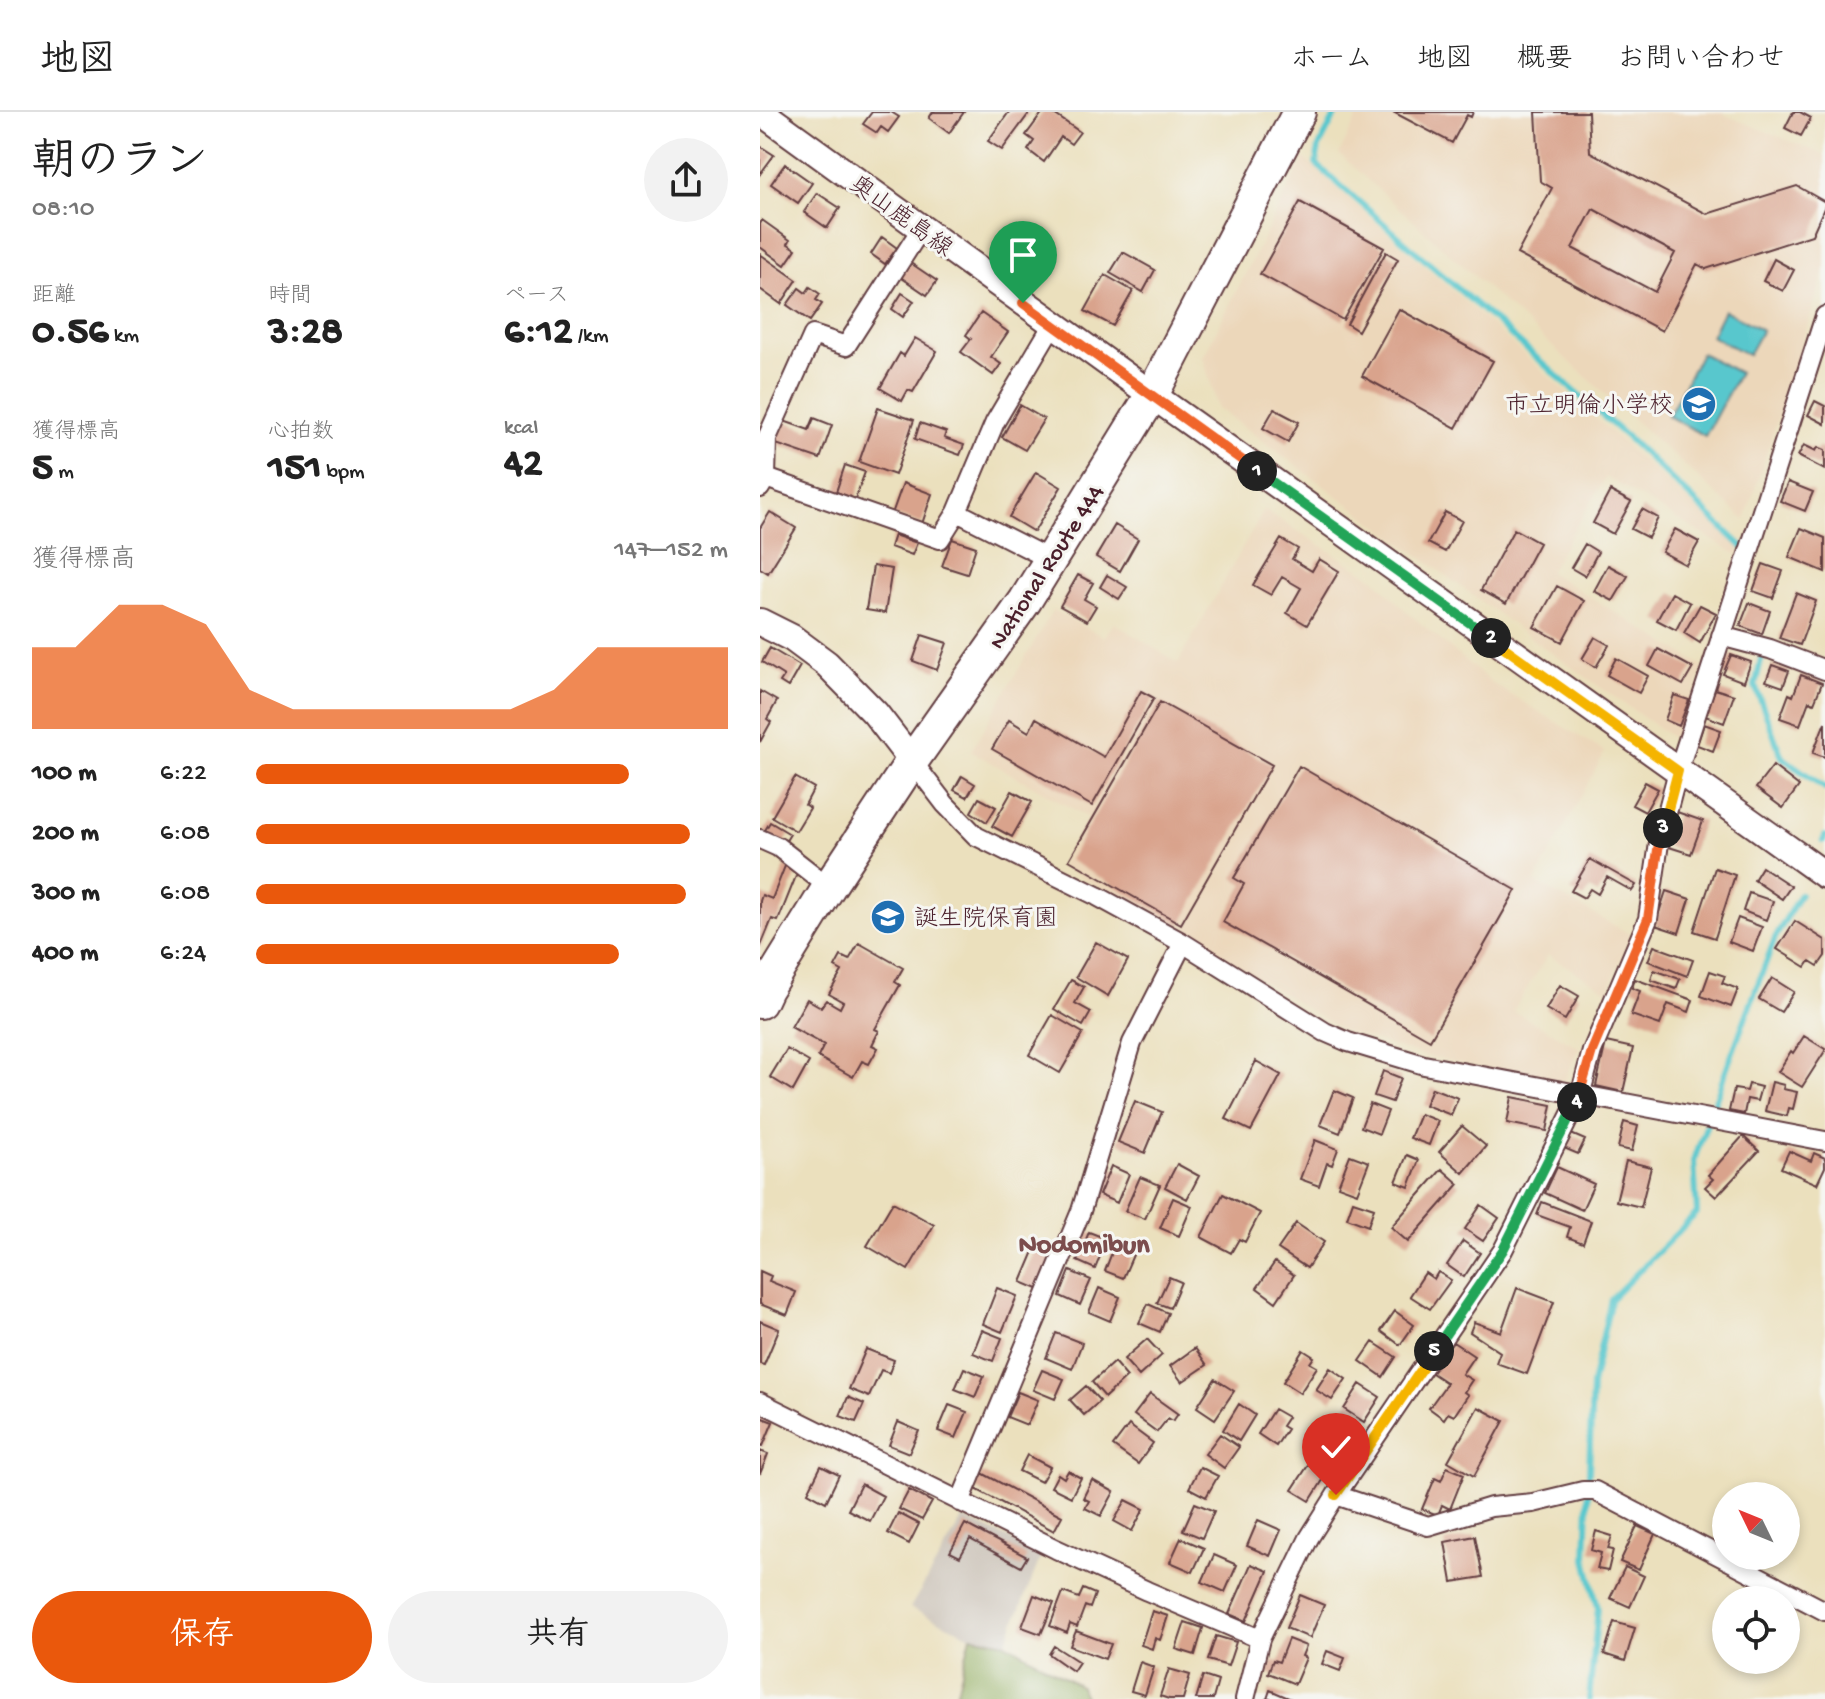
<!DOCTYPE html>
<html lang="ja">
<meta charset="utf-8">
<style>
:root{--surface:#fff;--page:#f2f2f2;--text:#222;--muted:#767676;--line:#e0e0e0;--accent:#ea580c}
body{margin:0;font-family:"Gochi Hand","Klee One",sans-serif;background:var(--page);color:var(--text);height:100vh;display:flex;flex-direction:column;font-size:30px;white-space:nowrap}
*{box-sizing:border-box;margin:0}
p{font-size:26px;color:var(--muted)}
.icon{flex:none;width:44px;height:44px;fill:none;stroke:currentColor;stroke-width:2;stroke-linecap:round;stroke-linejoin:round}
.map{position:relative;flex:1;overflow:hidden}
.panel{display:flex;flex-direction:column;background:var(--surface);width:760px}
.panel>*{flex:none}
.needle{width:52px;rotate:313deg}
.buttons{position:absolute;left:952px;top:1370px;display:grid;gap:16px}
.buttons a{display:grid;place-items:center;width:88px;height:88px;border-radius:50%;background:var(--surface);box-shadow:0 4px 12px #0003;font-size:40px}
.pin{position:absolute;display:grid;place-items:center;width:68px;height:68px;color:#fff;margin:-82px -34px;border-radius:50% 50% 50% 0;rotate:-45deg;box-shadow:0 0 8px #0007}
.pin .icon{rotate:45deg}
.km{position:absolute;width:40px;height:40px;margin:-20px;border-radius:50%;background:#222;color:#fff;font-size:22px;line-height:40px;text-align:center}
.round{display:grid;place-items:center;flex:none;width:84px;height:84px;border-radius:42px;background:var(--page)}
.summary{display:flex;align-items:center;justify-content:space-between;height:136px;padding:0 32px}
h1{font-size:44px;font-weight:700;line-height:60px}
.figures{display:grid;grid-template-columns:repeat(3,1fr);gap:12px;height:136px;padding:8px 32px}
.figures div{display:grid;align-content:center}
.figures b{font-size:40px;font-weight:700}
.figures small{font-size:22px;font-weight:400}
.figures p{font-size:22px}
.chart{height:224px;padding:16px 32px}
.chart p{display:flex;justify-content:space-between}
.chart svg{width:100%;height:144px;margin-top:8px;fill:var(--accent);opacity:.7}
.button{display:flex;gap:16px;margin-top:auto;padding:16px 32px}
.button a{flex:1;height:92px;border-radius:48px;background:var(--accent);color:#fff;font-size:32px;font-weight:700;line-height:92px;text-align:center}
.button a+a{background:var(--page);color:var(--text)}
ul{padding:0 32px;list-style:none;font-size:26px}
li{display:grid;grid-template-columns:128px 96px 1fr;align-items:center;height:60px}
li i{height:20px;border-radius:10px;background:var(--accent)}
header{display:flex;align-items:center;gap:48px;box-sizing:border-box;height:112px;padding:0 40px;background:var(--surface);border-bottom:2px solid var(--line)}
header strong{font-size:38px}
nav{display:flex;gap:44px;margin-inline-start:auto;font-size:28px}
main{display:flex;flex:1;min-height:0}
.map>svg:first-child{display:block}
</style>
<header>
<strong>地図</strong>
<nav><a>ホーム</a><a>地図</a><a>概要</a><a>お問い合わせ</a></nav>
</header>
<main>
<section class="panel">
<div class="summary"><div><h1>朝のラン</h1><p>08:10</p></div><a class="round"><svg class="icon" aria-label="share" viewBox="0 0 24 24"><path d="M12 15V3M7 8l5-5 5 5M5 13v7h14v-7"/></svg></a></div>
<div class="figures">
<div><p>距離</p><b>0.56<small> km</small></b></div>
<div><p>時間</p><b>3:28</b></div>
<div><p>ペース</p><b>6:12<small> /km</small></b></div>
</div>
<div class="figures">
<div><p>獲得標高</p><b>5<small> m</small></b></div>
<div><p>心拍数</p><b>151<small> bpm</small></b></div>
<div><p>kcal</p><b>42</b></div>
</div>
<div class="chart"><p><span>獲得標高</span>147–152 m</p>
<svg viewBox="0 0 160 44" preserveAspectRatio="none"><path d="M0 44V19L10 19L20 6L30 6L40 12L50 32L60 38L70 38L80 38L90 38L100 38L110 38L120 32L130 19L140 19L150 19L160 19V44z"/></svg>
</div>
<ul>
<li><b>100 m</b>6:22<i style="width:79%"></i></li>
<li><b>200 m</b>6:08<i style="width:92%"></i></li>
<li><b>300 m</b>6:08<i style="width:91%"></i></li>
<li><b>400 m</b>6:24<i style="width:77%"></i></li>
</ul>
<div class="button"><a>保存</a><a>共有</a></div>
</section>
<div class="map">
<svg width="1065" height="1587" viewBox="0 0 1065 1587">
<rect width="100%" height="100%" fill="#f6f6f2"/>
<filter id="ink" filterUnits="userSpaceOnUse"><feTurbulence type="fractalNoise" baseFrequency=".0125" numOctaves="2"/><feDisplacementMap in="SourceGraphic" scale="16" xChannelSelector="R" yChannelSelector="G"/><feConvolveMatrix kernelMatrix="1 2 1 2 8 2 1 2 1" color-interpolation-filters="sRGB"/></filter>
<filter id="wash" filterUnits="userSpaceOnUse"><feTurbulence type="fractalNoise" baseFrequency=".006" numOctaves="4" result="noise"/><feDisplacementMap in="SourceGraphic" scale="32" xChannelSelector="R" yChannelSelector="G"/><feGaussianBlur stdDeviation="1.8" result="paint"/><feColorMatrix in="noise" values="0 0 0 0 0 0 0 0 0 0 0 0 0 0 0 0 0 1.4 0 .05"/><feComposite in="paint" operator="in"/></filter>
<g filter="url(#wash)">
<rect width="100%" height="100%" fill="#ebe0bd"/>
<path fill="#ecd7ba" d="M600 0H965V3L1065 43V158L985 408 579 42Z
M544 46 980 435 978 443 846 365 789 460 943 554 920 631 783 535 458 296 443 245Z
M504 398 615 467 647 500 732 571 845 640 775 770 870 822 848 879 788 843 753 899 819 935 803 972 661 943 582 918 419 818 300 754 327 705 211 639 293 498 344 525 354 511 418 551Z"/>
<path fill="#cbc2b8" d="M203 1406 282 1442 246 1531 211 1524 150 1496Z"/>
<path fill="#92ad60" stroke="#6e6646" stroke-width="2" d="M211 1524 246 1531 320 1574 326 1587H195Z"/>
<path fill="#59c7cd" stroke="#52737c" stroke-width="2" d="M964 198 1002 218 988 243 951 224Z
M941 241 979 261 945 324 908 304Z"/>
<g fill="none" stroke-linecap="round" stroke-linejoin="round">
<path stroke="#59c7cd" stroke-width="6" d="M577 0 559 35 556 52 869 327 987 439
M1003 539 995 574 1022 645 1065 676
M1063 729 1065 724
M829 1587 838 1496 826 1447 832 1273 851 1187 937 1101 934 1048 965 961 1015 826 1040 782"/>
</g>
<g id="blocks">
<path fill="#d9a38c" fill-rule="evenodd" d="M112 0H131L139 5 128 20 121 15 117 21 103 12Z
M173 0H204L189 21 169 6Z
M249 0H270L242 38 228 29Z
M283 0H291L320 20 311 32 301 25 284 50 268 38 274 29 266 23Z
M633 0H713L711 5 707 3 692 31Z
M776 0H828L830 40 947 102 1037 74 1065 90V94L1052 123 946 157 937 152 902 219 757 142 792 76 780 69ZM833 97 915 141 895 180 812 136Z
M1033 0H1040L1051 6 1041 24 1025 16Z
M0 34 14 43 0 62Z
M25 52 52 71 38 91 11 72Z
M57 81 80 96 67 116 44 100Z
M540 90 624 136 583 208 500 162Z
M2 108 30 128 28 132 36 137 25 153 0 135V112Z
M122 125 137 136 125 152 111 142Z
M363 140 395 158 383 180 350 161Z
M626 140 638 147 598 219 587 212Z
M0 142 37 168 21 192 0 177Z
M1014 147 1034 158 1023 179 1003 169Z
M149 150 177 169 167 183 139 164Z
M345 163 373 179 353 214 325 199Z
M50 175 60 182 56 188 62 192 50 209 27 193 39 176 46 181Z
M142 181 154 189 143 205 132 197Z
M639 197 733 249 696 316 602 264Z
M221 201 248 220 231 245 241 252 233 263 201 240 211 227 206 223Z
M155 226 177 239 153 280 148 278 142 289 120 276 140 241 144 244Z
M1055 289 1065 294V312L1048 303Z
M260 293 284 307 265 338 242 325Z
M118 296 154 308 135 363 99 350Z
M514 297 539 310 528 330 503 316Z
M54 306 72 313 60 347 13 331 21 308 49 318Z
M160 311 186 320 184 326 204 333 200 343 155 327Z
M1044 333 1056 339 1058 335 1065 338V358L1038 344Z
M85 353 105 360 95 387 76 380Z
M276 360 301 375 274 420 249 405Z
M1028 370 1053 380 1045 399 1020 389Z
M143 371 172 382 162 412 132 402Z
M850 379 871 390 853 422 833 411Z
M882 397 898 406 888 426 871 417Z
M10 400 36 416 8 461 0 456V416Z
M685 400 702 409 685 440 668 431Z
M355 413 378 427 360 459 336 445Z
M1041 416 1065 426V460L1029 445Z
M754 417 779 431 746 492 721 478Z
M915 417 939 430 926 453 902 440Z
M134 423 157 431 152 443 130 435Z
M192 427 216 435 207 462 182 454Z
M521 427 538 437 532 447 552 459 559 447 579 459 547 513 527 501 541 476 522 465 511 483 493 473Z
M825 432 838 440 825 464 811 456Z
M1003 452 1023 459 1013 486 993 479Z
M848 453 868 464 853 489 834 479Z
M113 454 132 457 125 501 106 498Z
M318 463 333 471 324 487 336 494 327 509 300 494Z
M347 463 367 475 359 487 340 475Z
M797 474 824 489 802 530 774 515Z
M912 481 930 491 916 518 897 508Z
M1036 481 1056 489 1040 533 1019 526Z
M989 491 1010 499 1002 522 980 514Z
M940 493 956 501 940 531 924 521Z
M162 523 187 531 177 558 153 549Z
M835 525 849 533 836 555 822 547Z
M10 536 40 554 28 575 20 570 24 564 2 550Z
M898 537 933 556 923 573 889 554Z
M971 543 991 550 984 570 963 562Z
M856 546 888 564 879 581 847 563Z
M1012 553 1029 559 1023 575 1006 569Z
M1041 563 1062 571 1054 591 1049 589 1040 613 1020 606 1029 582 1033 584Z
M955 577 974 583 964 611 945 604Z
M0 579 17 589 7 607 11 610 0 630Z
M381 579 394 586 332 694 232 637 249 608 269 620 276 606 344 645Z
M914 583 929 588 919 614 905 608Z
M400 590 512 653 421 812 309 748Z
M1065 610V645L1053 641Z
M944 612 961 618 953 639 937 633Z
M539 654 756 778 670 928 463 810 484 772 474 766Z
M1013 654 1039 674 1023 696 996 676Z
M202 664 215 672 207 685 194 678Z
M35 665 54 676 45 693 50 696 36 719 12 705Z
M885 670 898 677 885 700 872 693Z
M252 679 272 690 252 725 232 714Z
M219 686 236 695 227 710 211 700Z
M917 700 943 709 931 742 906 734Z
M10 710 30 722 24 732 4 720Z
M830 747 876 773 872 779 847 765 838 782 830 777 824 786 811 779Z
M25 754 38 759 18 809 12 807 0 836V789L2 783 12 787Z
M1002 755 1031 774 1022 787 994 768Z
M955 756 975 763 955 826 934 819Z
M906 779 930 787 919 821 895 813Z
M989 781 1013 789 1006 808 983 799Z
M978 806 1002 815 993 839 969 830Z
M1035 809 1065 828V844L1058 854 1050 849 1046 855 1017 837Z
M336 830 368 848 348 884 316 865Z
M99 831 143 856 135 870 140 873 115 917 119 919 112 933 118 936 109 952 102 949 93 965 58 945 64 933 31 915 47 887 61 895 66 888 80 896 83 890 69 882 82 859 75 855 81 844 89 848Z
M894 834 933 848 927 864 888 849Z
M894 858 920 867 916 877 891 868Z
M950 859 965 864 962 871 978 877 971 895 941 884Z
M1012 866 1034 880 1021 900 999 887Z
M875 867 933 888 929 900 908 892 900 913 871 903 880 879 872 876Z
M311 868 324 875 315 891 331 900 323 914 294 897Z
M800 873 819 884 805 908 786 897Z
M292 903 323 921 300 961 269 943Z
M1044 924 1065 937V939L1042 975 1018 960 1031 939 1033 941Z
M846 930 873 936 863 980 836 974Z
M27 937 49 950 33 979 10 965Z
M496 949 521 963 491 1019 466 1007Z
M623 959 641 966 632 990 614 984Z
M1012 970 1024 973 1023 977 1037 980 1033 997 1029 996 1027 1004 1005 999Z
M989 972 1001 975 997 989 987 987 984 1002 969 999 974 977 987 979Z
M672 976 698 986 691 1003 665 993Z
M574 978 593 986 580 1021 560 1013Z
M752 985 792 993 787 1019 747 1011Z
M375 989 402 1000 385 1041 358 1030Z
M610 992 628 999 619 1022 601 1015Z
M660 1002 678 1009 669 1033 650 1026Z
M864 1010 878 1014 872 1039 858 1036Z
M702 1014 726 1034 703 1061 679 1040Z
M811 1022 825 1028 818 1042 804 1036Z
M983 1024 999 1039 956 1085 945 1075 953 1067 948 1063Z
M555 1028 578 1037 572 1053 567 1051 559 1074 540 1067Z
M1029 1039 1051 1049 1054 1041 1065 1046V1055L1057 1072 1021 1056Z
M590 1043 609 1050 597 1081 578 1074Z
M647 1043 659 1048 649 1075 636 1070Z
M866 1049 891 1055 881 1095 856 1089Z
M417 1052 439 1064 427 1087 405 1075Z
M351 1054 369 1062 357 1091 339 1083Z
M797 1055 834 1072 822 1098 785 1081Z
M682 1057 699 1072 648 1130 631 1115Z
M380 1065 400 1073 385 1107 365 1099Z
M463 1082 500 1101 485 1130 479 1127 471 1141 441 1125Z
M413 1086 432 1094 419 1124 400 1116Z
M593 1089 614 1096 608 1114 587 1106Z
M133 1090 174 1113 148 1158 107 1134Z
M782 1090 831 1109 823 1131 807 1125 810 1115 777 1103Z
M721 1093 739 1106 723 1129 705 1117Z
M536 1111 564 1130 547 1156 518 1137Z
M329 1120 347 1127 335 1157 317 1149Z
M703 1129 720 1141 704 1165 687 1153Z
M354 1135 373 1143 363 1166 345 1159Z
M275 1137 293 1145 280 1178 261 1170Z
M515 1150 534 1163 516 1190 497 1176Z
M0 1159 11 1164 9 1169 36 1180 27 1203 0 1192Z
M310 1159 331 1168 320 1193 300 1184Z
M678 1160 691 1168 670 1197 650 1184 665 1161 674 1167Z
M409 1165 421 1170 410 1196 397 1191Z
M237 1176 257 1184 242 1220 223 1212Z
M339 1176 360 1185 350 1209 329 1200Z
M757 1176 794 1190 767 1262 736 1251 740 1240 710 1220 714 1210 741 1220Z
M388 1192 408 1201 400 1220 379 1211Z
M635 1199 654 1213 640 1233 621 1219Z
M0 1209 19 1217 4 1253 0 1252Z
M222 1218 242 1226 233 1249 213 1241Z
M296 1221 322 1231 312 1257 286 1246Z
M387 1227 402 1243 379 1264 364 1247Z
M613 1230 636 1245 623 1265 600 1249Z
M693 1230 714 1244 702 1262 712 1268 704 1280 708 1283 694 1304 688 1301 684 1307 669 1296 687 1271 672 1261Z
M435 1236 447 1253 422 1270 410 1254Z
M106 1237 134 1248 129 1261 121 1258 109 1285 89 1277Z
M543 1238 554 1245 550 1251 557 1255 540 1281 523 1270Z
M354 1250 367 1265 345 1285 332 1270Z
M204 1256 224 1264 215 1285 195 1277Z
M570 1256 586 1267 572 1288 556 1278Z
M282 1258 304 1267 295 1287 273 1278Z
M455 1267 474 1279 455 1307 437 1295Z
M600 1272 620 1285 604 1310 584 1297Z
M326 1274 340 1289 324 1303 310 1288Z
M258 1280 278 1288 267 1313 247 1305Z
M390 1282 418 1302 413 1309 408 1306 397 1320 374 1303Z
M88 1285 104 1292 96 1310 80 1304Z
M479 1292 495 1303 479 1329 463 1318Z
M189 1293 207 1300 196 1326 178 1319Z
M718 1295 744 1309 714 1364 688 1349Z
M514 1297 528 1305 522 1314 527 1317 516 1334 498 1322Z
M0 1305 13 1310 3 1334 0 1333Z
M138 1310 159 1319 149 1341 129 1333Z
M369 1313 393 1331 378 1352 353 1334Z
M460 1322 479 1335 464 1356 445 1342Z
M0 1339 8 1342 0 1362Z
M267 1343 290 1355 281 1370 259 1359Z
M551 1349 568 1360 550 1389 532 1378Z
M61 1354 79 1363 66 1390 48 1380Z
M440 1355 458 1364 446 1385 429 1376Z
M687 1355 704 1362 690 1397 682 1393 678 1403 662 1397 675 1366 681 1369Z
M308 1359 321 1366 311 1385 291 1375 298 1362 304 1366Z
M222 1361 302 1404 294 1419 214 1376Z
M332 1368 354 1380 341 1404 325 1396 329 1389 323 1386Z
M101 1372 123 1384 110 1409 88 1398Z
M149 1378 172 1390 162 1408 139 1397Z
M366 1388 384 1397 372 1419 354 1409Z
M435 1391 454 1399 442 1426 423 1418Z
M138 1401 159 1412 149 1432 128 1421Z
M498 1408 521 1418 510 1444 487 1434Z
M205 1412 267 1445 261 1455 210 1427 200 1445 190 1440Z
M877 1414 895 1422 879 1458 860 1450Z
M836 1419 852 1424 848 1437 853 1438 848 1459 837 1457 841 1441 831 1438Z
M715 1424 723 1465 692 1470 685 1430Z
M421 1426 444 1436 433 1460 410 1450Z
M454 1443 477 1453 465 1480 442 1470Z
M491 1452 508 1459 486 1509 469 1502Z
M865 1455 884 1464 870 1495 850 1486Z
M323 1477 335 1482 330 1496 325 1494 317 1515 310 1512 307 1521 290 1514 303 1480 319 1486Z
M274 1483 294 1491 281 1522 262 1515Z
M540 1483 564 1493 550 1526 526 1516Z
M392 1499 408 1504 400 1528 395 1526 392 1537 381 1533Z
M425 1510 443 1516 435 1543 416 1537Z
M854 1510 875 1516 865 1549 844 1542Z
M316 1519 351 1532 345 1547 310 1534Z
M456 1524 476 1530 468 1554 448 1548Z
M528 1527 546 1534 542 1544 546 1546 535 1572 508 1561 513 1548 519 1550Z
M294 1534 319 1550 313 1559 289 1542Z
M567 1539 585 1546 580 1559 562 1552Z
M380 1550 394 1555 385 1583 371 1579Z
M409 1557 430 1563 423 1587H409L400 1584Z
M443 1564 458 1569 453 1587H436Z
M510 1578 531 1587H507Z"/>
</g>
</g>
<g filter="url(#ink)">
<use href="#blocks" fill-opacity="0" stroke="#623c41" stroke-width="2"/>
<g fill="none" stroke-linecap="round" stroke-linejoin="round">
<g stroke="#623c41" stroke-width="22">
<path id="street" d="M6 366 180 427 197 400
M0 376 6 366 7 326 53 223 86 234 161 117
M291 448 197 400 235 310 293 212
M961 524 1010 537 1065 558
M152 649 185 692 216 724 337 784 423 831 565 920 588 930 664 953 1065 1029
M0 727 18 735 69 775
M0 1290 296 1437 387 1479 500 1527
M576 1383 668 1414 731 1395 773 1391 823 1379H835L1065 1499
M200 1390 321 1099 372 931 423 831
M485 1587 500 1527 549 1426 576 1383 743 1138 820 984 832 939 888 807 899 731 918 659 1065 204"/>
</g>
<g stroke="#623c41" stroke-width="30">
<path id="secondary" d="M1 0 392 283 1065 763
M0 510 32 526 67 552 115 601 152 649"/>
</g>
<g stroke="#623c41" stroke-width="36">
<path id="highway" d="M0 890 6 877 69 775 152 649 265 489 392 283 539 0"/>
</g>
<use href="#street" stroke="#fff" stroke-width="18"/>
<use href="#secondary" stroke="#fff" stroke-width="26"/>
<use href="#highway" stroke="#fff" stroke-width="32"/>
</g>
</g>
<g fill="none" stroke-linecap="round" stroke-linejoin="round" filter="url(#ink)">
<g stroke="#fff" stroke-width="16">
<path id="split-1" d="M263 191 497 359"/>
</g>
<g stroke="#fff" stroke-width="16">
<path id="split-2" d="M497 359 731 526"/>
</g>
<g stroke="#fff" stroke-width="16">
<path id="split-3" d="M731 526 918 659 903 716"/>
</g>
<g stroke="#fff" stroke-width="16">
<path id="split-4" d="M817 990 832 939 888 807 899 731 903 716"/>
</g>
<g stroke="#fff" stroke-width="16">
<path id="split-5" d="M674 1239 743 1138 817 990"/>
</g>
<g stroke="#fff" stroke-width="16">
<path id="split-6" d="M576 1383 674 1239"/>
</g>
<use href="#split-1" stroke="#f0652b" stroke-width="10"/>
<use href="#split-2" stroke="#22a559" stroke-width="10"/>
<use href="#split-3" stroke="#f5b400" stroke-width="10"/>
<use href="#split-4" stroke="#f0652b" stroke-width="10"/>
<use href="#split-5" stroke="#22a559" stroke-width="10"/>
<use href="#split-6" stroke="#f5b400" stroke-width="10"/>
</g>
<defs>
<g id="school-disc" transform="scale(1.8)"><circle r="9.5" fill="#1f6fb2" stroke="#f6f6f2"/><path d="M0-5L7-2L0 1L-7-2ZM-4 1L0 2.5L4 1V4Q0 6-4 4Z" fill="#fff"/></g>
</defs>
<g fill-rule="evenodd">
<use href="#school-disc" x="939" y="292"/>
<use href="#school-disc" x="128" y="805"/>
</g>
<g text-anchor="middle" stroke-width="6" stroke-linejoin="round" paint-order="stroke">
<g font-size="24" fill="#4a1f2b" stroke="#f6f6f2">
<text transform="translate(142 103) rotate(36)" y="8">奥山鹿島線</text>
<text transform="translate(285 454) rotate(-57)" y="8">National Route 444</text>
</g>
<g font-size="24" fill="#4a1f2b" stroke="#f6f6f2" text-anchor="end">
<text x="913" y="300">市立明倫小学校</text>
<text x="154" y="813" text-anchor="start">誕生院保育園</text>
</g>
<g font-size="28" font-weight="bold" fill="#7c4d4d" stroke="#f6f6f2">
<text x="324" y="1140">Nodomibun</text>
</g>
</g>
</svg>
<div class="buttons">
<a><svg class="needle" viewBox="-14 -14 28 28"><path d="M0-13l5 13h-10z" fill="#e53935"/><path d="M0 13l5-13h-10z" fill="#767676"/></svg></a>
<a><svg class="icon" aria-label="locate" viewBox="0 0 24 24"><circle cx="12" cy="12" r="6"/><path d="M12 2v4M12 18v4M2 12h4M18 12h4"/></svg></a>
</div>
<div class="pin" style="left:263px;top:191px;background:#1e9e55"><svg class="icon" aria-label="arrive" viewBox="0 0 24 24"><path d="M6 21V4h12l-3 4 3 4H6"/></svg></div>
<div class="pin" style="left:576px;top:1383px;background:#d93025"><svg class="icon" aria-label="check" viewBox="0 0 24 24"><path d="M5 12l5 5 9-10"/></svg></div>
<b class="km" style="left:497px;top:359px">1</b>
<b class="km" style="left:731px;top:526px">2</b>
<b class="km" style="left:903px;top:716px">3</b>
<b class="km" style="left:817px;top:990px">4</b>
<b class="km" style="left:674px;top:1239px">5</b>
</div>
</main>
